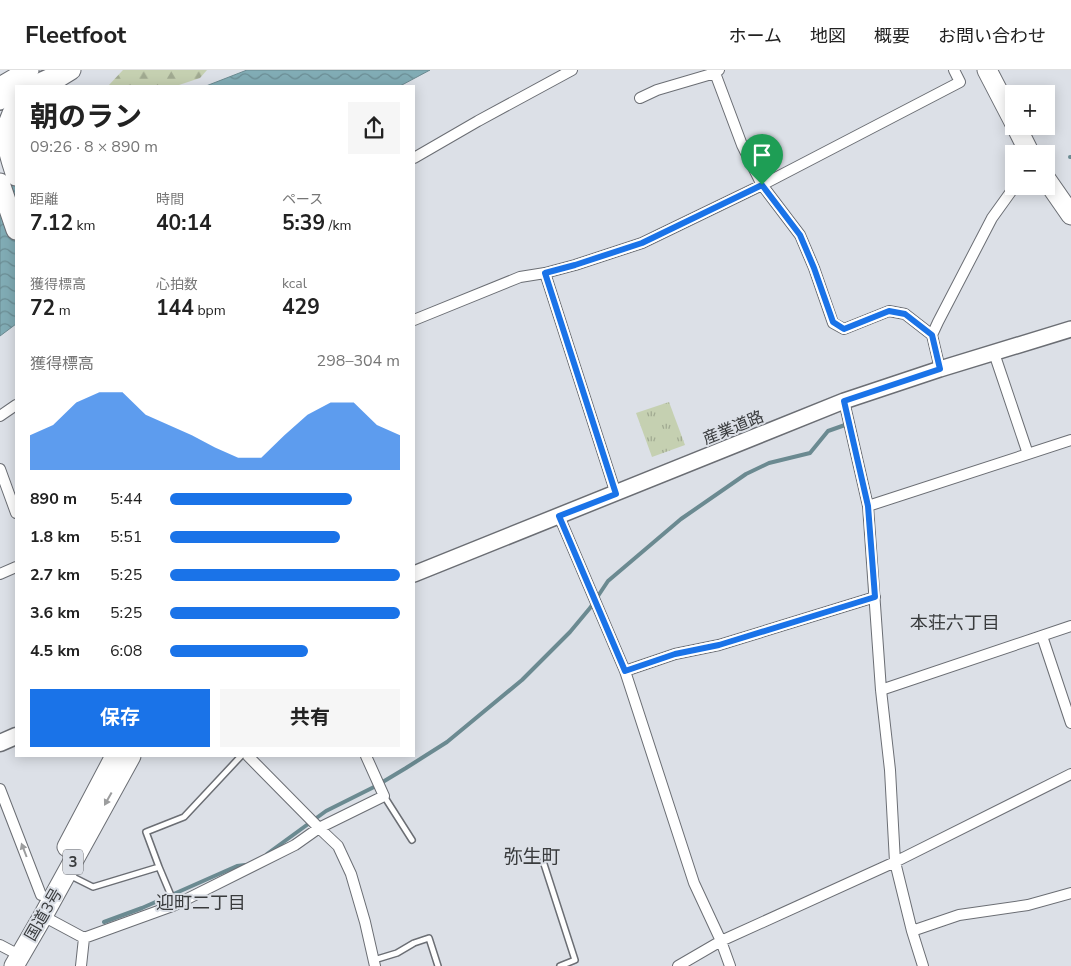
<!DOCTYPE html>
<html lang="ja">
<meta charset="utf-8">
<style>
:root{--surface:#fff;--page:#f6f6f6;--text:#222;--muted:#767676;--line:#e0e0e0;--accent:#1a73e8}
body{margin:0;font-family:"Nunito Sans","Noto Sans JP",sans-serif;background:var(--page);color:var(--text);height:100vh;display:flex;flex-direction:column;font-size:19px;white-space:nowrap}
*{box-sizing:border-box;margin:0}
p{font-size:16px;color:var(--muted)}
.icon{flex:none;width:28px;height:28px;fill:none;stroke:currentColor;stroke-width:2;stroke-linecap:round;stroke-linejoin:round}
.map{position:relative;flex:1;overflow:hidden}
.side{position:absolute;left:15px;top:15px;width:400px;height:672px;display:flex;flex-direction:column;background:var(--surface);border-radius:0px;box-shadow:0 2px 12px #0003}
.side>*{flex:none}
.controls{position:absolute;left:1005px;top:15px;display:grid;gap:10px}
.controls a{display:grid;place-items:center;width:50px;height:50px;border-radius:0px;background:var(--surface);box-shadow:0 2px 12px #0003;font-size:25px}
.pin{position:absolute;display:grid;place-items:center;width:42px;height:42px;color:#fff;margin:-51px -21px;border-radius:50% 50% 50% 0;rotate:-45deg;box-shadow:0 0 5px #0007}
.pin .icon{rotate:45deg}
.round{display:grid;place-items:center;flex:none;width:52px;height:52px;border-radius:0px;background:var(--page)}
.headline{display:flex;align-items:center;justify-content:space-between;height:85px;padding:0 15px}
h1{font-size:28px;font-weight:700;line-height:38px}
.stats{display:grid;grid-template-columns:repeat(3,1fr);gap:8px;height:85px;padding:5px 15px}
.stats div{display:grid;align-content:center}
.stats b{font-size:21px;font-weight:700}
.stats small{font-size:14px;font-weight:400}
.stats p{font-size:14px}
.chart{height:140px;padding:10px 15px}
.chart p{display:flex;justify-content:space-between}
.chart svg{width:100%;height:90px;margin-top:5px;fill:var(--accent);opacity:.7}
.button{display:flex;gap:10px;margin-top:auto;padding:10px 15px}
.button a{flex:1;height:58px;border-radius:0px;background:var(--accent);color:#fff;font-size:20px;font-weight:700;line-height:58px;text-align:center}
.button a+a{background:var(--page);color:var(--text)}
ul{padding:0 15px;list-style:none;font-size:16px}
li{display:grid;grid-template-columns:80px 60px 1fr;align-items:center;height:38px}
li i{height:12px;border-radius:6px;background:var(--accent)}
header{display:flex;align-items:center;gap:30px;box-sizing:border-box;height:70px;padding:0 25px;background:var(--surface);border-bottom:1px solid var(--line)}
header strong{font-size:24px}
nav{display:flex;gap:28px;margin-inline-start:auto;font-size:18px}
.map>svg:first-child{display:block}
</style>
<header>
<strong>Fleetfoot</strong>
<nav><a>ホーム</a><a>地図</a><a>概要</a><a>お問い合わせ</a></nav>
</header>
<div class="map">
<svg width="1071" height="896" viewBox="0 0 1071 896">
<defs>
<pattern id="forest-firs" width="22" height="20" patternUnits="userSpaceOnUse" patternTransform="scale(1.25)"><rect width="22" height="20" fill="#c5d0b1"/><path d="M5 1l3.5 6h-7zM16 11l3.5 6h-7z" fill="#a1aa91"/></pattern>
<pattern id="park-tufts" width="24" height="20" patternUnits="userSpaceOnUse" patternTransform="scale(1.25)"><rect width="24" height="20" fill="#c5d0b1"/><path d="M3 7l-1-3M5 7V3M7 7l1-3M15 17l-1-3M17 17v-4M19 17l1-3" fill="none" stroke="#a1aa91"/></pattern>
<pattern id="water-waves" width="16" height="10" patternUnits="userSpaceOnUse" patternTransform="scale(1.25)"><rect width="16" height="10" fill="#81acb5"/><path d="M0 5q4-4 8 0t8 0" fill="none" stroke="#6b8d94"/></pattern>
</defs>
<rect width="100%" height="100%" fill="#dce0e7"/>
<path fill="url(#forest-firs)" d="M123 0H207L200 8 176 16H108Z"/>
<path fill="url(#park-tufts)" d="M669 332 685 375 652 387 636 343Z"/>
<path fill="url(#water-waves)" stroke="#6b8a91" d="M247 0H430L400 16H206Z
M16 98V254L0 266V108Z"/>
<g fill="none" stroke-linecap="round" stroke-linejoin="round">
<path stroke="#6b8a91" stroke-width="4" d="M1070 87H1071
M267 784 326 741 376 716 406 698 447 672 522 610 570 562 590 538 608 511 681 449 746 404 769 393 810 383 828 361 845 355
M104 852 142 838 237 796 245 795"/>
<g stroke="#6b6e74" stroke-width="8">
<path id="lane" d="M384 726 412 770
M543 791 575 890 560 896
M159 797 175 835
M69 805 93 817 159 797 146 762 184 747 241 686
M374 890 397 883 414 873 429 868 438 896"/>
</g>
<g stroke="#6b6e74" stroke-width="12">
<path id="street" d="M719 0 715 3 742 75 762 115 800 165 814 198 833 253 844 259 889 241 905 244 932 265 940 299
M640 28 657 20 715 3
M414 88 478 51 572 0
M545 203 616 424
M414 250 520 207 545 203 575 195 642 173 762 115 960 12 954 0
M932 265 938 252 992 148 1015 116
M994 283 1028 384
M844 331 868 436 881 620 890 700 895 792 912 861 923 896
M0 346 16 335
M0 399 16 443
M868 436 1071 370
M559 446 625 601 694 813 721 871 730 896
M0 504 16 497
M1042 566 1071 653
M625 601 675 584 719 575 875 527
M881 620 1071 556
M248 686 319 758 338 776 351 804 365 852 375 896
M0 719 41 825
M43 846 84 868 175 835 295 775 319 758 384 726 366 686
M912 861 959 845 1028 835 1071 823
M0 875 19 885
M81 896 84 868
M678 896 721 871 895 792 1071 704"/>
</g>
<g stroke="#6b6e74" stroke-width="18">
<path id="secondary" d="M28 16 55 4
M0 32 16 23
M414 504 844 331 940 299 1071 259"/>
</g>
<g stroke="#6b6e74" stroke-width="19">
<path id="primary" d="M0 673 16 666"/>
</g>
<g stroke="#6b6e74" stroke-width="21">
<path id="highway" d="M987 0 1014 52
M45 16 71 0
M0 17 29 0
M16 36C0 63 7 78 16 106
M1016 56 1030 84
M1046 109 1071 145
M0 113 16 160
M67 777 115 686
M14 896 43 846 131 686"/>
</g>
<use href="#lane" stroke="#fff" stroke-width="5"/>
<use href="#street" stroke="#fff" stroke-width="10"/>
<use href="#secondary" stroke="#fff" stroke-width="15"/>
<use href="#primary" stroke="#fff" stroke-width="16"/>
<use href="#highway" stroke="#fff" stroke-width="19"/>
</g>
<defs><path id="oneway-solid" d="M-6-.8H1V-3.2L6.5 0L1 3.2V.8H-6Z" transform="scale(1.25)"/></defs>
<g fill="#9c9d9e">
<use href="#oneway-solid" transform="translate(108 729) rotate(119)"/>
<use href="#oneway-solid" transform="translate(24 780) rotate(-111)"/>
</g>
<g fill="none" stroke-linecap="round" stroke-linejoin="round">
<g stroke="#fff" stroke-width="10">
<path id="route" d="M762 115 800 165 814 198 833 252 844 259 889 241 905 244 932 265 940 299 844 331 868 436 875 527 719 575 675 584 625 601 559 446 616 424 545 203 575 195 642 173Z"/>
</g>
<use href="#route" stroke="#1a73e8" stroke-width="6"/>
</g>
<g text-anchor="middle" stroke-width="4" stroke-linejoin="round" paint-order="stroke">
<rect fill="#dce0e7" stroke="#6a6c70" stroke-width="1" x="63" y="779.5" width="20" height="25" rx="4"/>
<g font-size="15" font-weight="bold" fill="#393b3d">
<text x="73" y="797">3</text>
</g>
<g font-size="16" fill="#393b3d" stroke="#dce0e7">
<text transform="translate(733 357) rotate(-22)" y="6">産業道路</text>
<text transform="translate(43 844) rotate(-60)" y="6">国道3号</text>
</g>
<g font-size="18" fill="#393b3d" stroke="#dce0e7">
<text x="955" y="559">本荘六丁目</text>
<text x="201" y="839">迎町二丁目</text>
</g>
<g font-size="19" fill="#393b3d" stroke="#dce0e7">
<text x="532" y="793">弥生町</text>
</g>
</g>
</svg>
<div class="controls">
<a>+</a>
<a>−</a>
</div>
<div class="pin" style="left:762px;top:115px;background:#1e9e55"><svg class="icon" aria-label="arrive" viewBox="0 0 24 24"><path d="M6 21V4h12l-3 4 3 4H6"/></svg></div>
<section class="side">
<div class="headline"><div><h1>朝のラン</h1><p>09:26 · 8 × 890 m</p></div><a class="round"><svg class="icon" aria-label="share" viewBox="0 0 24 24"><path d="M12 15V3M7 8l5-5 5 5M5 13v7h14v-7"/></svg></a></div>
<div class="stats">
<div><p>距離</p><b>7.12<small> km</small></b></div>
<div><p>時間</p><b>40:14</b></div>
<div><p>ペース</p><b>5:39<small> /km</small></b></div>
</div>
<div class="stats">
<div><p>獲得標高</p><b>72<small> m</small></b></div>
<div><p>心拍数</p><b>144<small> bpm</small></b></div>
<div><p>kcal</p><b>429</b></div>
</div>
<div class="chart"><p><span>獲得標高</span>298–304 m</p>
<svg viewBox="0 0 160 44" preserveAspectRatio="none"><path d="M0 44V27L10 22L20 11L30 6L40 6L50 17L60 22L70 27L80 33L90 38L100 38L110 27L120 17L130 11L140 11L150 22L160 27V44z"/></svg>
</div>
<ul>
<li><b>890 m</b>5:44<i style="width:79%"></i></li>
<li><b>1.8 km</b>5:51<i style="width:74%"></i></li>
<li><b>2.7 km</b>5:25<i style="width:100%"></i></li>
<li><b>3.6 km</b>5:25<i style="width:100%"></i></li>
<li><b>4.5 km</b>6:08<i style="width:60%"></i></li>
</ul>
<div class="button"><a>保存</a><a>共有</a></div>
</section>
</div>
